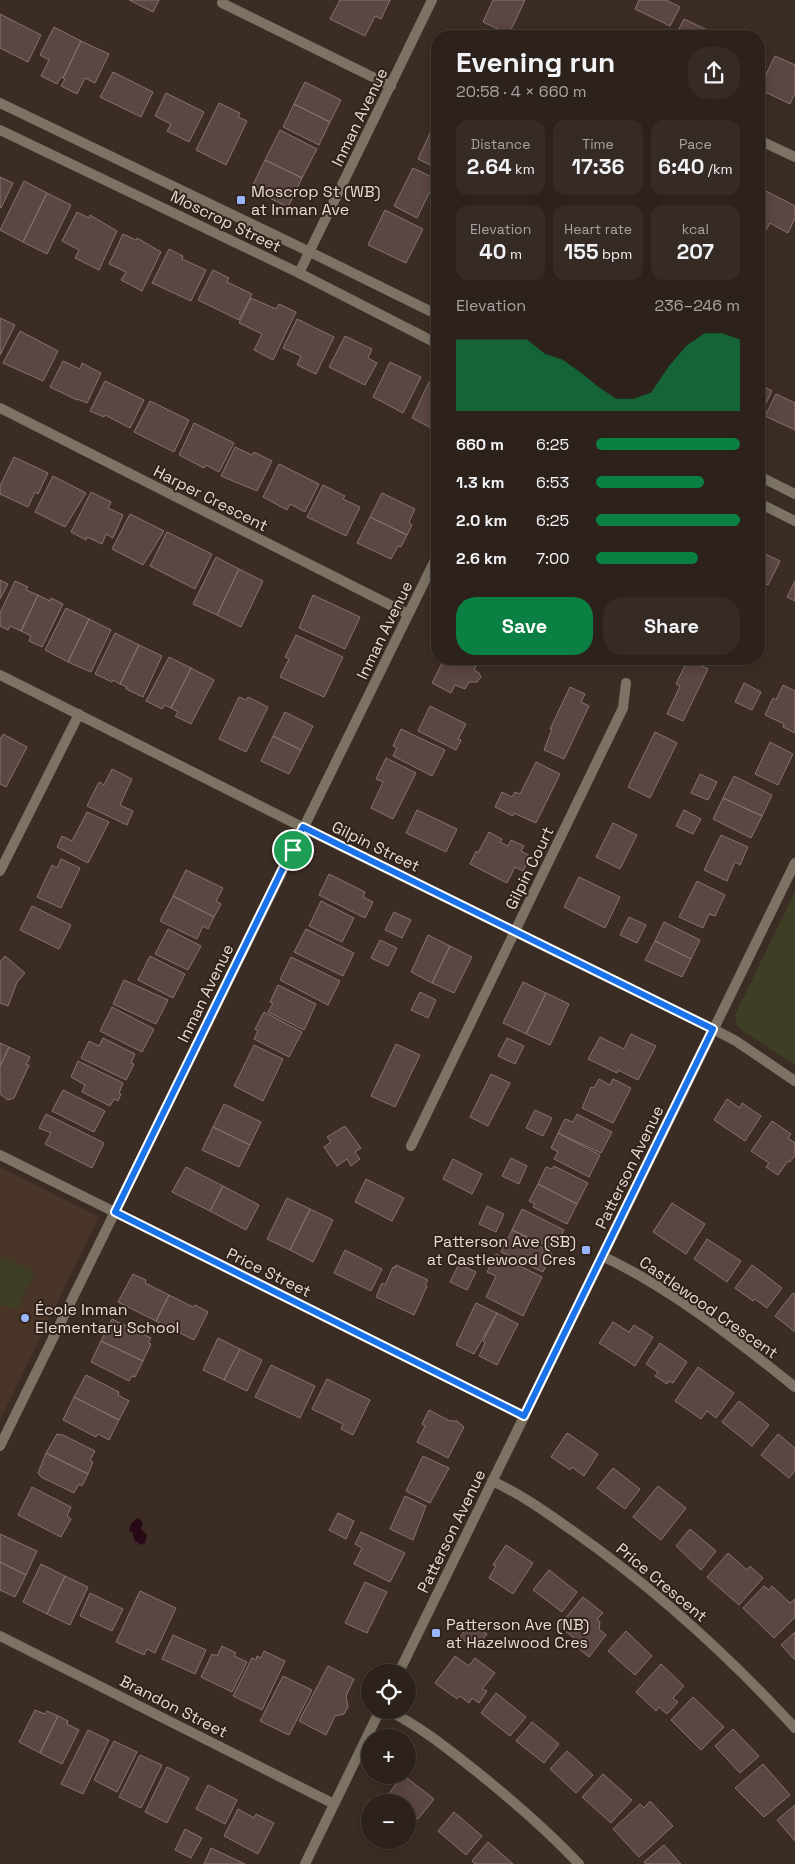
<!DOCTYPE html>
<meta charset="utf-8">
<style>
:root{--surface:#2d221b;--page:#352a24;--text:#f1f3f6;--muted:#a7a4a3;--line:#483f3a;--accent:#0b8043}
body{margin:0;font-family:"Space Grotesk",sans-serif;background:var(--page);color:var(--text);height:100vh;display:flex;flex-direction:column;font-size:19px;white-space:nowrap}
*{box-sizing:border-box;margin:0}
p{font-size:16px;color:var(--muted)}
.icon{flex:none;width:28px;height:28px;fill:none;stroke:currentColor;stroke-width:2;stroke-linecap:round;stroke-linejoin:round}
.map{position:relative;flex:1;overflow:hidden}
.sheet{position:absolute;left:431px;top:30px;width:334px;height:635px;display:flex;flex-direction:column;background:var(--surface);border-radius:20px;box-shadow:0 2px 12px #0003,0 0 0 1px var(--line)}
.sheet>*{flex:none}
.fabs{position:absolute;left:361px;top:1664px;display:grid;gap:10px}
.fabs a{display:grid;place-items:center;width:55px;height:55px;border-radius:50%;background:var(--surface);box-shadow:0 2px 12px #0003,0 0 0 1px var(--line);font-size:25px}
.pin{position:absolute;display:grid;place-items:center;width:42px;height:42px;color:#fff;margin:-21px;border:2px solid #fff;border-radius:50%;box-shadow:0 1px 5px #0007}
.round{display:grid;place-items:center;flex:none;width:52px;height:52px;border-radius:20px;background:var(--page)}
.summary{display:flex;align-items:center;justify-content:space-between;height:85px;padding:0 25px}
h1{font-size:28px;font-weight:700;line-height:38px}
.figures{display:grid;grid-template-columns:repeat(3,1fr);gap:8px;height:85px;padding:5px 25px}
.figures div{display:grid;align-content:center;border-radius:12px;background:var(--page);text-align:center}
.figures b{font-size:21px;font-weight:700}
.figures small{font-size:14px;font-weight:400}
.figures p{font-size:14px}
.chart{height:140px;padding:10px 25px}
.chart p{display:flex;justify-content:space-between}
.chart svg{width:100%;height:90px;margin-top:5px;fill:var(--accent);opacity:.7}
.action{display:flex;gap:10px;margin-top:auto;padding:10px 25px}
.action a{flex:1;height:58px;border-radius:20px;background:var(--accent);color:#fff;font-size:20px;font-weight:700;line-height:58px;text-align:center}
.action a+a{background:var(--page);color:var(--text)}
ul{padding:0 25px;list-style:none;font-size:16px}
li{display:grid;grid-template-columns:80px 60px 1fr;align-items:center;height:38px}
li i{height:12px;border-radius:6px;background:var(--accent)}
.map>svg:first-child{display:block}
</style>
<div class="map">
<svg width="795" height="1864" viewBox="0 0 795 1864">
<rect width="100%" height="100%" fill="#3c2d24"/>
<path fill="#493428" d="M0 1167 99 1217 0 1420Z"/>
<path fill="#3d3e23" d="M795 891V1065L740 1029 736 1023 735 1015Z
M0 1256 35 1272 17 1310 0 1305Z"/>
<path fill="#280917" d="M138 1518 143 1523 141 1529 147 1535 145 1543 141 1545 134 1540 133 1533 129 1531C130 1525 132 1521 138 1518Z"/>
<path fill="#5a4644" stroke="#877270" d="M129 0H159L153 12Z
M340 0H390L381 19 375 16 365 36 330 19Z
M493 0H525L509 34 483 22Z
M639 0H666L680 7 670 26 635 9Z
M0 14 41 35 28 62 0 48Z
M684 19 720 36H675Z
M54 27 81 41 63 78 61 77 57 84 41 76 49 60 40 55Z
M81 41 109 54 95 83 85 78 77 94 61 86 65 79 63 78Z
M759 56 766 59 759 74Z
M775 56 795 65V93L790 104 759 89Z
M113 72 153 92 141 117 100 97Z
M305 82 341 100 330 122 294 104Z
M166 93 204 112 189 142 167 131 171 124 155 116Z
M219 103 240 113 238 117 247 121 226 165 196 150Z
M294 104 330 122 319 145 283 127Z
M280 130 317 149 302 178 265 160Z
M431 131 438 134V169L418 159Z
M265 160 302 178 288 207 251 189Z
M413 168 436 179 417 218 394 206Z
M0 177 13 183 1 208 0 207Z
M24 181 47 193 23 242 0 230Z
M764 190 795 206V218L788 233 770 223 766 230 759 226V200Z
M47 193 71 205 47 254 23 242Z
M385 210 423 229 406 263 368 245Z
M77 212 89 218 90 215 117 231 99 270 75 258 79 250 62 241Z
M123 234 136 240 137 238 161 252 142 291 121 280 126 272 109 264Z
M169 249 183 256 182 259 206 270 191 301 152 283Z
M213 270 229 278 227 282 252 294 239 320 198 300Z
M251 298 276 309 279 304 296 312 273 360 254 350 262 334 239 323Z
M0 318 15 325 0 355Z
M297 319 334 337 316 374 297 365 301 356 283 348Z
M20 331 58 351 43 381 3 363Z
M345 336 372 349 368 358 377 363 365 385 329 367Z
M63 361 80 369 82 363 101 373 87 403 77 399V400L50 387Z
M390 362 421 377 403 413 373 397Z
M105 381 144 400 130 428 105 415 104 417 90 411Z
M429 382 438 385V420L433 429 412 418Z
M759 384 772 391 761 413 759 412Z
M776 394 795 403V430L765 416Z
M150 401 189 420 174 452 134 432Z
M194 423 234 443 219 472 206 465 204 468 179 455Z
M235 447 252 455 254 452 272 461 257 491 221 476Z
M14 457 48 473 38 494 35 492 28 507 0 494V486Z
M279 464 319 484 305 512 290 504 287 510 263 497Z
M53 476 86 493 65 527 35 512Z
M323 485 345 496 343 499 360 507 346 536 307 517Z
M91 492 111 502 108 508 123 515 113 538 106 534 102 544 87 537 86 540 71 532Z
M382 493 415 509 409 522 412 525 407 535 370 517Z
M130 514 164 531 143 565 112 549Z
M370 517 407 535 401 547 398 546 391 559 357 543Z
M167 532 212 554 195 589 150 566Z
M759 551 780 561 768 585 759 580Z
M216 557 239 569 217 615 193 604Z
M239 569 263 581 241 627 217 615Z
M0 580 8 584 0 599Z
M15 581 28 587 26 590 38 595 21 631 10 626 8 630 0 626V613Z
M795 581V601L787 597Z
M38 595 50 601 51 598 63 604 42 647 29 641 31 636 21 631Z
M313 595 360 617 345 649 299 628Z
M66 608 89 619 68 662 45 650Z
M89 619 111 630 91 672 68 662Z
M115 633 139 645 120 684 113 680 112 682 95 674Z
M296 635 343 657 324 697 280 677 289 659 285 657Z
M139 645 162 656 143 697 126 689 127 687 120 684Z
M169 657 191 668 171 708 165 705 162 709 146 701Z
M444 659H480L474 670 479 673 481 677 477 682H469L465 689 455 685 451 693 432 683Z
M688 659 708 669 683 721 667 714 680 686 676 684Z
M191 668 214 680 191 724 175 716 178 712 171 708Z
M744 683 761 692 752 710 735 702Z
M783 685 795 691V733L783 727 784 724 765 715 773 698 776 700Z
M570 687 585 694 581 702 589 706 564 759 544 750 552 729H550Z
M239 697 246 700 248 697 268 707 246 752 219 739Z
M430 706 466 724 458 739 461 740 456 750 418 731Z
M285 712 313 726 301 750 273 736Z
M401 729 445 750 432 776 393 756 397 748 393 746Z
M655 732 677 743 650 798 628 787Z
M3 734 27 747 6 787 0 784V740Z
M273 736 301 750 289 774 261 761Z
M770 742 793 754 778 785 755 774Z
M386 758 416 773 393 819 371 808 383 782 376 779Z
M536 762 560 774 536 823 514 813 513 816 495 807 502 792 512 797 515 792 520 794Z
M112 769 132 779 120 805 133 811 127 825 87 806 99 782 104 785Z
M700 774 717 782 708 800 691 793Z
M734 776 772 795 762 816 723 798Z
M723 798 762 816 751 838 713 819Z
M417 810 457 829 446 852 406 833Z
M684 810 701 819 693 834 676 826Z
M87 812 109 822 88 863 57 847 62 836 72 841Z
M613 823 637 835 620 869 596 857Z
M489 832 502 839 500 842 508 846 511 840 524 846 521 851 530 856 523 871 515 867 507 883 470 864 476 851 478 853Z
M721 835 748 847 740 865 735 862 727 881 704 870Z
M61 859 80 868 61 908 37 897 52 865 57 868Z
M186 870 223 888 216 901 221 904 214 917 173 896Z
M329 874 365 892 363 897 373 902 365 918 319 895Z
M579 877 620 897 605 928 564 907Z
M697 881 725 895 715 916 709 914 703 928 679 917Z
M173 896 214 917 208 929 203 926 197 939 160 921Z
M321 901 354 918 342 942 309 926Z
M32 906 71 925 59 949 20 930Z
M394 912 411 920 402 938 385 930Z
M629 917 646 925 637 943 620 935Z
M664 922 700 940 691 959 655 941Z
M168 929 201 946 188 970 155 954Z
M306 929 354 953 343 976 294 952Z
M428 935 450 946 432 983 411 972Z
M380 940 397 948 388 966 371 958Z
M655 941 691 959 682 977 645 960Z
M450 946 472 957 454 993 432 983Z
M5 956 25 973 17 982 8 1006 0 1003V962Z
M150 956 185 974 173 998 138 980Z
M291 957 340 981 328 1005 280 980Z
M124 980 168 1000 156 1024 113 1004Z
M523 982 546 993 526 1034 503 1023Z
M278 985 316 1004 304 1030 268 1012 273 1003 270 1002Z
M420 992 436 1000 428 1018 411 1010Z
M546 993 569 1004 550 1045 526 1034Z
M112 1007 154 1029 142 1052 100 1031Z
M264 1012 302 1032 289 1057 254 1039 258 1031 255 1029Z
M631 1034 656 1046 638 1080 618 1070 617 1073 588 1059 600 1037 624 1049Z
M103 1038 135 1054 131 1063 134 1064 126 1080 81 1058 89 1041 99 1046Z
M507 1038 524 1046 515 1064 498 1056Z
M0 1043 9 1047 0 1066Z
M396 1044 420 1055 395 1107 371 1096Z
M254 1045 283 1059 263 1101 234 1086Z
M9 1047 30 1057 26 1065H29L14 1098 8 1100 0 1094V1066Z
M78 1061 123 1083 119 1093 121 1094 118 1101 114 1099 110 1106 82 1092 85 1085 71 1077Z
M491 1074 510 1083 488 1126 470 1117Z
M599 1079 610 1085 613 1079 631 1088 613 1123 582 1108 591 1087 594 1088Z
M63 1090 105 1111 94 1132 52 1111Z
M727 1099 740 1108 742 1103 761 1116 745 1141 714 1120Z
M224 1104 261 1122 250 1145 213 1127Z
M535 1110 552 1118 543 1136 526 1128Z
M46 1114 104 1143 92 1168 45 1144 51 1133 39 1128Z
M577 1114 612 1132 601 1153 558 1133 565 1119 573 1122Z
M772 1121 791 1134 788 1138 795 1143V1155L790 1162 788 1161 778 1175 766 1167 769 1163 751 1151Z
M345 1126 361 1148 355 1152 360 1159 351 1166 347 1159 337 1166 324 1147 331 1142 327 1137Z
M213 1127 250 1145 239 1167 202 1150Z
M558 1133 600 1155 589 1177 554 1159 558 1152 551 1148Z
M511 1158 527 1166 519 1184 502 1176Z
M453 1159 482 1174 472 1194 443 1179Z
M554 1166 588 1183 577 1204 538 1184 546 1167 552 1169Z
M186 1167 223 1186 210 1211 172 1192Z
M366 1179 404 1198 392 1221 355 1202Z
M538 1184 577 1204 567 1224 533 1207 535 1204 529 1201Z
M223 1186 259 1205 246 1230 210 1211Z
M287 1198 310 1209 290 1250 267 1239Z
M672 1203 705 1224 686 1254 653 1232Z
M487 1206 504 1214 496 1232 479 1224Z
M310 1209 333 1220 313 1262 290 1250Z
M522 1209 564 1230 554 1249 512 1230Z
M512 1230 540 1244 539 1246 552 1253 543 1272 501 1252Z
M707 1239 741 1261 727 1282 694 1259Z
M345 1250 382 1269 371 1291 334 1273Z
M496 1254 542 1277 523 1316 486 1297 496 1276 487 1272Z
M459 1264 476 1272 467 1290 450 1282Z
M396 1265 428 1280 425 1285 427 1286 414 1315 376 1297 382 1283 385 1285 393 1267 395 1268Z
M752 1265 782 1288 767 1308 755 1299 753 1301 735 1288Z
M133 1274 146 1280 145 1283 169 1295 156 1321 118 1302Z
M793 1293 795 1294V1332L775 1316Z
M169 1295 193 1307 195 1305 208 1312 194 1340 156 1321Z
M476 1303 497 1313 474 1354 456 1345Z
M497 1313 518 1324 497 1365 479 1356 485 1343 483 1341Z
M112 1319 151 1338 148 1343 151 1344 143 1361 101 1341Z
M613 1322 629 1332 634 1325 653 1337 635 1366 599 1343Z
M218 1338 240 1349 224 1380 203 1370Z
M101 1341 143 1361 135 1377 132 1376 129 1381 91 1362Z
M660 1343 687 1362 673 1383 669 1381 667 1384 655 1376 658 1372 646 1364Z
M240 1349 262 1360 247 1391 224 1380Z
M271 1365 315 1386 300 1418 255 1397Z
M698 1367 734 1393 716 1418 707 1411 701 1419 675 1401Z
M86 1375 119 1392 118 1395 129 1401 119 1420 74 1397Z
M327 1379 370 1400 353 1435 341 1429 343 1424 312 1409Z
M74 1397 119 1420 109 1440 98 1434 96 1437 63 1420Z
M739 1401 769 1425 752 1446 722 1422Z
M429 1410 450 1421H457L464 1427 448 1458 417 1442 425 1426 422 1424Z
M567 1433 598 1454 584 1476 572 1467 570 1470 551 1457Z
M57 1434 63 1435 95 1451 90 1460 93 1462 88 1474 46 1453Z
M778 1434 795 1448V1471L789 1478 761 1455Z
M46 1453 88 1474 82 1486 79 1484 74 1493 41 1477 38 1473Z
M423 1456 449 1468 430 1503 406 1491Z
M613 1468 640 1489 625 1509 597 1488Z
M658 1486 686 1508 661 1540 633 1517Z
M32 1487 71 1507 67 1516 71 1519 61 1537 18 1515Z
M405 1496 426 1506 413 1540 390 1529Z
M338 1513 354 1521 346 1539 329 1530Z
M690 1529 716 1551 701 1570 676 1546Z
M361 1532 405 1553 390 1582 354 1564 362 1548 355 1544Z
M0 1534 37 1551 26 1575 0 1562Z
M506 1545 533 1563 513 1594 489 1578 496 1566 493 1565Z
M728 1553 747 1570 750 1566 763 1578 739 1605 707 1577Z
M0 1562 26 1575 15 1597 0 1590Z
M41 1564 65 1576 47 1614 23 1602Z
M549 1570 577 1592 562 1612 533 1590Z
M65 1576 88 1587 70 1625 47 1614Z
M365 1582 387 1592 367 1633 345 1623Z
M764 1586 769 1590 772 1586 790 1603 795 1599V1617L774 1638 743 1608Z
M140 1591 176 1608 155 1653 147 1649 144 1655 116 1642Z
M90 1593 123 1609 112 1631 80 1616Z
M583 1597 603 1613 597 1619 600 1622 599 1629 606 1635 589 1657 577 1647 580 1643 559 1626Z
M471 1622 487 1634 475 1649 460 1637Z
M626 1631 652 1656 635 1675 608 1651Z
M795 1632V1660L781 1645Z
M173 1635 206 1650 195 1674 162 1659Z
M222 1646 236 1653 234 1656 247 1662 232 1692 201 1677 212 1654 217 1656Z
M264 1651 285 1661 262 1710 233 1696 252 1658 256 1660 257 1656 261 1658Z
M455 1656 469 1666 475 1658 495 1673 482 1689 487 1691 479 1703 472 1698 469 1703 460 1696 457 1699 435 1683Z
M661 1664 684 1686 673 1698 678 1702 667 1714 659 1707 656 1711 636 1692Z
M328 1666 354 1679 346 1696 348 1707 344 1714 335 1716 326 1735 299 1721Z
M283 1676 312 1690 289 1735 260 1721Z
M496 1693 526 1717 510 1736 481 1713Z
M693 1697 724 1727 701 1750 671 1720Z
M35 1710 45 1714 47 1711 58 1716 40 1753 19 1742Z
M58 1716 68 1721 67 1724 79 1730 62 1764 40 1753Z
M532 1722 559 1744 544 1763 516 1741Z
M733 1729 759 1756 740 1773 715 1746Z
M88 1730 109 1740 83 1794 61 1784Z
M114 1741 137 1752 117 1792 94 1780Z
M567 1751 593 1775 576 1793 550 1769Z
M140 1755 162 1765 141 1808 119 1797Z
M763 1764 790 1795 764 1817 735 1788Z
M167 1767 189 1778 167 1823 145 1812Z
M603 1774 632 1800 611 1823 582 1797Z
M403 1775 434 1799 418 1819 408 1811V1802H393L394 1801 387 1796Z
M208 1785 237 1800 225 1824 196 1809Z
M650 1801 673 1826 639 1857 613 1829 640 1804 644 1808Z
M795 1805V1841L777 1820Z
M238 1809 254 1818 256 1814 274 1823 258 1854 224 1836Z
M454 1812 482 1836 466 1855 438 1831Z
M185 1829 202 1838 191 1858 175 1850Z
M488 1842 513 1864H475L472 1861Z
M664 1845 681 1864H646L644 1862Z
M211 1848 245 1864H204Z"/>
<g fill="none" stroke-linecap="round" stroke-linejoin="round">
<path stroke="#7c7364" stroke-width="10" d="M222 3 391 86
M759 140 795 157
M299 273 432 0
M0 408 408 614
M0 675 316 834 713 1029 736 1041 795 1081
M0 871 79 714
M411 1146 623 708 626 683
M0 1155 524 1416
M602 1256C669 1287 738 1341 795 1387
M0 1446 438 554
M492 1481C521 1494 547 1513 573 1531 654 1588 728 1655 795 1728
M0 1636 334 1804
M387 1710C420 1726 448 1749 476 1771 512 1800 547 1830 579 1864"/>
<path stroke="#7c7364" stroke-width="10" d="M0 103 310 252 438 315
M0 130 299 273 438 344
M759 476 795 494
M759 503 795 521
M399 1672 795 863
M305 1864 380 1710"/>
</g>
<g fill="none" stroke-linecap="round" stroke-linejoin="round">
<g stroke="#fff" stroke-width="10">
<path id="route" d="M303 827 713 1029 524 1416 115 1212Z"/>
</g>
<use href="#route" stroke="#1a73e8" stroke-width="6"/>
</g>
<g fill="#9ab5fd" stroke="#32231a" stroke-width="2">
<rect x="236" y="195" width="10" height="10" rx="2.5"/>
<rect x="581" y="1245" width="10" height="10" rx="2.5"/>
<circle cx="25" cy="1318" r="5"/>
<rect x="431" y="1628" width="10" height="10" rx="2.5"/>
</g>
<g text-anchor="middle" stroke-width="4" stroke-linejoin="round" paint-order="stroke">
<g font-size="16" fill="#e6dbd5" stroke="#32231a">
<text transform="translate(359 117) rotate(-64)" y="6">Inman Avenue</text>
<text transform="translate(226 221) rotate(26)" y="6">Moscrop Street</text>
<text transform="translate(211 498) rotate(27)" y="6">Harper Crescent</text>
<text transform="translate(384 630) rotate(-64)" y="6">Inman Avenue</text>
<text transform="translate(376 846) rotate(26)" y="6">Gilpin Street</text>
<text transform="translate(529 868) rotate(-64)" y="6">Gilpin Court</text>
<text transform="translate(205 993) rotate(-64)" y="6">Inman Avenue</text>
<text transform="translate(629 1167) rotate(-64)" y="6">Patterson Avenue</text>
<text transform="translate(269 1272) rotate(26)" y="6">Price Street</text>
<text transform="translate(709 1307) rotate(35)" y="6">Castlewood Crescent</text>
<text transform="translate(451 1531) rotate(-64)" y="6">Patterson Avenue</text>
<text transform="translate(662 1582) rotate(40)" y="6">Price Crescent</text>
<text transform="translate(174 1706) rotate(27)" y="6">Brandon Street</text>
</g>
<g font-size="16" fill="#e6dbd5" stroke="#32231a" text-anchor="start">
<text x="251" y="197">Moscrop St (WB)<tspan x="251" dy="18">at Inman Ave</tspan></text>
<text x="576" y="1247" text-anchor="end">Patterson Ave (SB)<tspan x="576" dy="18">at Castlewood Cres</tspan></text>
<text x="35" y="1315">École Inman<tspan x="35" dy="18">Elementary School</tspan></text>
<text x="446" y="1630">Patterson Ave (NB)<tspan x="446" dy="18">at Hazelwood Cres</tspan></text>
</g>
</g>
</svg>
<div class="fabs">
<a><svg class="icon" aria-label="locate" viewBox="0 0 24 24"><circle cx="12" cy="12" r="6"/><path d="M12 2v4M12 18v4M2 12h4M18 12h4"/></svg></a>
<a>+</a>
<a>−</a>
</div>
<div class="pin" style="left:293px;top:850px;background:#1e9e55"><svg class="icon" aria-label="arrive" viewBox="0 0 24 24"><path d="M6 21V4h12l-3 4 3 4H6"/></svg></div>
<section class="sheet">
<div class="summary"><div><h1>Evening run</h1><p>20:58 · 4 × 660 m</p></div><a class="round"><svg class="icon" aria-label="share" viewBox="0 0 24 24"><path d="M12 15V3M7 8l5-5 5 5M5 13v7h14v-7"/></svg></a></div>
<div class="figures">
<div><p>Distance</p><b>2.64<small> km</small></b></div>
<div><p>Time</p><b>17:36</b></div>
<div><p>Pace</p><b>6:40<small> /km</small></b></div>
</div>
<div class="figures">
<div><p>Elevation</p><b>40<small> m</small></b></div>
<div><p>Heart rate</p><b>155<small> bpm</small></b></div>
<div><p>kcal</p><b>207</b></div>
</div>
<div class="chart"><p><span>Elevation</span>236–246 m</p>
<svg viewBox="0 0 160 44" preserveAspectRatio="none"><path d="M0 44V9L10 9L20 9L30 9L40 9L50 16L60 19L70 25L80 32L90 38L100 38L110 35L120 22L130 12L140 6L150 6L160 9V44z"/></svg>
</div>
<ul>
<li><b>660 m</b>6:25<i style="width:100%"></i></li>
<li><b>1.3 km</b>6:53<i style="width:75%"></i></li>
<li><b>2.0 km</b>6:25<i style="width:100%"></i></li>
<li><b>2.6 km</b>7:00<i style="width:71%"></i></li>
</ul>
<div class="action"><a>Save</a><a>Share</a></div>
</section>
</div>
